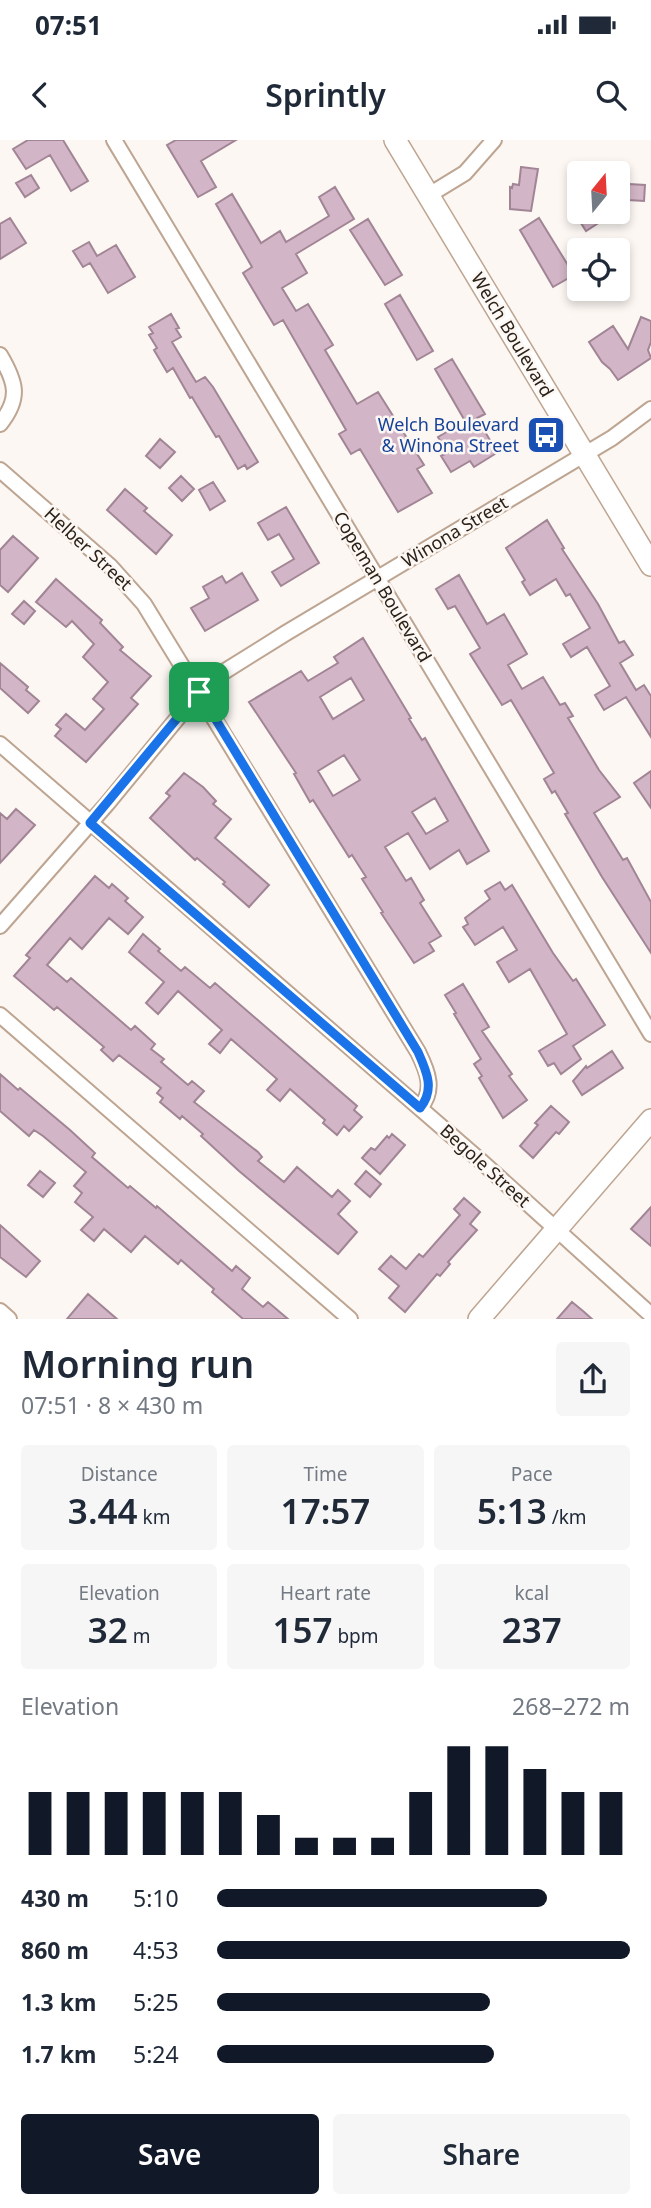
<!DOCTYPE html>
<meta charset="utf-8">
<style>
:root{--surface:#fff;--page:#f6f6f7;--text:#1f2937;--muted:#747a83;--accent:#111827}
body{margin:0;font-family:"Noto Sans",sans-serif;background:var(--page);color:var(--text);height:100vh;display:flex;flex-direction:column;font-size:26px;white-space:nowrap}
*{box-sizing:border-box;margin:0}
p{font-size:23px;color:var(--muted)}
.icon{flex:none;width:38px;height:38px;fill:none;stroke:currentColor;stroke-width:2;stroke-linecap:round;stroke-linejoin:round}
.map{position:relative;height:1179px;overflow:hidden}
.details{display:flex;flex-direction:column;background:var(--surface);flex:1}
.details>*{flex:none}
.needle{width:46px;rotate:18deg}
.controls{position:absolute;left:567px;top:21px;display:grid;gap:14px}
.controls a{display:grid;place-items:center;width:63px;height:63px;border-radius:7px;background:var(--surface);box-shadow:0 4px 10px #0003;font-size:35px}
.pin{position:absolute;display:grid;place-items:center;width:60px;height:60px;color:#fff;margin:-30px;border-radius:14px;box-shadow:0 4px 10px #0006}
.round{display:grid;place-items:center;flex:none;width:74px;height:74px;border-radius:7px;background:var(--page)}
.overview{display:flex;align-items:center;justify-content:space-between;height:119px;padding:0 21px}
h1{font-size:38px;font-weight:600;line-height:52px}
.figures{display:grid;grid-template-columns:repeat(3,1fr);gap:10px;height:119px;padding:7px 21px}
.figures div{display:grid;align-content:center;border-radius:7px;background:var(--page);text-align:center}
.figures b{font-size:35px;font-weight:600}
.figures small{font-size:19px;font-weight:400}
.figures p{font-size:19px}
.chart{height:196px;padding:14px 21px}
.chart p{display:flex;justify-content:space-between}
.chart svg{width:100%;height:126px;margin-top:7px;stroke:var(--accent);stroke-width:6}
.primary-button{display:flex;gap:14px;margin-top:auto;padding:14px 21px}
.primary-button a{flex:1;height:80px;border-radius:7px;background:var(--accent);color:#fff;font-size:28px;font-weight:600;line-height:80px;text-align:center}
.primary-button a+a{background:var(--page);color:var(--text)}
ul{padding:0 21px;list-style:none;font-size:23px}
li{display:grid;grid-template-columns:112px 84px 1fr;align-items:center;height:52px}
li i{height:18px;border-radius:9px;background:var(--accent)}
.status{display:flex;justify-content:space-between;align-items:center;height:49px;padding:0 35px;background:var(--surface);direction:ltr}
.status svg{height:19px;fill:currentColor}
header{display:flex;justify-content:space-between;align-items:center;height:91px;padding:0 21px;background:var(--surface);font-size:32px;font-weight:600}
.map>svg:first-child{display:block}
</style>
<div class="status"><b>07:51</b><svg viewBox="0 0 49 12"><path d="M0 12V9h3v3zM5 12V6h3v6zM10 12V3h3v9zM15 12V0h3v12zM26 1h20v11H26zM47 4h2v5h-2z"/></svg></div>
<header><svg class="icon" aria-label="back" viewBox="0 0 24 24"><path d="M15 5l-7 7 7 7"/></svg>Sprintly<svg class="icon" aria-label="search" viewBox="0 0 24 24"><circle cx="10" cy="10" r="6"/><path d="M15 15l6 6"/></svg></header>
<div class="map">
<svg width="651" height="1179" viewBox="0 0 651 1179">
<rect width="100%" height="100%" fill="#fcf7f3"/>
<path fill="#d2b5c6" stroke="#a18595" stroke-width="2" fill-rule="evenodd" d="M28 0H63L88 41 71 51 50 15 26 29 13 9Z
M176 0H236L201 21 216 47 198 57 167 5Z
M521 27 538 29 531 71 510 69V47L512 48 513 44 519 45Z
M31 35 39 48 25 57 16 43Z
M629 44 645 45 644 61 628 60Z
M335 47 354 79 296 114 307 133 282 148 296 171 308 164 333 205 325 210 357 264 378 252 424 325 417 329 432 353 398 372 360 309 351 314 339 294 346 290 283 180 274 185 262 165 243 133 252 127 216 64 232 54 261 103 280 91 286 102 329 76 319 57Z
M574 72H598L603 80 586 91Z
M10 78 26 103 0 119V84Z
M539 78 574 135 553 147 520 90Z
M368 79 402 135 385 145 350 90Z
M89 102 97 116 116 105 135 137 108 153 90 123 83 127 73 111Z
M400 155 433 211 417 220 385 164Z
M171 174 179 188 176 189 181 197 172 202 196 242 205 237 213 247 258 322 247 329 245 325 238 329 219 296 216 297 192 257 190 258 173 228 167 232 154 210 157 208 149 195 153 193 149 187Z
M641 177 651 181V202L648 210 651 218 618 240 610 229 602 222 589 202 613 186 628 209Z
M452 219 485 274 477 278 494 307 492 308 495 314 474 327 470 321 451 332 441 316 447 313 438 297 465 281 435 229Z
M160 299 175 312 160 328 146 316Z
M181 336 194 349 182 361 169 348Z
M213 342 225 361 210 370 199 350Z
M125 349 147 368 144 371 172 395 156 414 107 370Z
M286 367 319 423 281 446 272 432 294 419 279 394 268 400 258 383Z
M547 380 564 408 562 409 598 464 619 503 624 501 633 515 620 523 636 550 644 545 651 556V597L626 557 604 570 595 555 610 546 587 507 571 517 563 504 590 488 570 454 566 456 556 439 530 455 522 442 525 440 506 408Z
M13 396 38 418 8 452 0 445V410Z
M242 433 258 460 205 491 191 468 209 458 203 447 222 436 226 443Z
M459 435 487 484 504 474 527 514 508 525 522 549 543 537 560 565 565 563 573 576 568 578 599 630 620 657 594 673 623 720 627 718 651 762V813L602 737 565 674 568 673 555 651 552 653 544 639 554 633 530 592 511 560 502 565 470 514 480 508 455 466 448 469 436 449Z
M56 439 102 480 100 483 123 507 120 510 151 536 131 558 138 564 86 622 55 596 61 589 56 585 66 574 85 590 104 569 93 559 108 542 83 517 94 504 72 481 66 487 36 462Z
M24 461 35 471 24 484 12 474Z
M363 498 411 578 409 579 422 600 425 598 489 711 467 724 459 710 430 729 408 693 385 707 406 741 411 738 424 760 420 763 441 796 429 803 434 811 414 823 381 773 383 772 362 739 366 737 352 715 349 717 313 660 310 662 294 634 296 633 249 562 301 531 308 541 338 523 334 517ZM351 538 364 560 333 579 320 557ZM344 615 360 640 333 656 318 631ZM435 658 448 681 426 694 412 672Z
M0 523 28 547 26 550 39 561 28 573 0 548Z
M651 631V668L634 643Z
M184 633 203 647 216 661 213 664 231 679 215 698 269 745 249 767 223 744 225 742 197 718 195 720 150 678 170 656 166 653Z
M16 669 35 685 0 723V673L7 679Z
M95 736 109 748 112 744 128 758 125 761 143 777 128 794 109 778 82 809 70 798 47 825 67 842 71 838 131 890 135 886 155 904 151 909 164 919 161 922 188 945 192 941 204 951 194 962 258 1012 262 1017 258 1021 284 1042 297 1027 332 1057 338 1050 350 1061 338 1074 357 1092 338 1114 239 1031 201 996 203 994 182 976 180 979 160 962 163 958 157 953 161 948 119 915 113 921 101 910 104 907 57 867 54 870 14 836 30 818 26 815Z
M500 742 505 750 512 745 553 813 573 841 576 839 605 885 573 906 581 919 561 934 554 923 548 926 539 911 567 894 530 829 509 842 497 822 517 810 503 787 475 805 463 787 468 784 465 778 490 759 485 751Z
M143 794 160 809 158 811 181 831 185 827 210 848 215 843 357 966 354 970 362 977 349 991 344 986 337 995 323 983 325 980 290 949 280 961 267 950 277 939 231 899 220 913 209 904 222 890 178 851 158 874 146 863 164 842 129 812Z
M463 844 489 887 482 891 512 934 509 936 527 960 503 978 479 938 482 936 474 924 481 919 454 874 456 873 445 855Z
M612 911 623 928 582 955 573 941 586 926 587 928Z
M0 934 18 950 20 948 70 990 95 1013 92 1017 128 1048 130 1046 156 1068 157 1066 232 1131 236 1126 250 1138 242 1149 263 1167 268 1162 288 1179H243L212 1152 214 1149 181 1120 178 1124 145 1096 131 1112 104 1089 94 1101 81 1090 93 1077 75 1062 82 1053 74 1046 86 1032 43 996 34 990 29 996 0 971Z
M551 966 569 982 559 994 556 992 533 1018 520 1006 538 985 535 983Z
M392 994 405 1005 380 1034 362 1018 371 1008 375 1010 387 996 389 998Z
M40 1031 55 1043 43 1057 28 1045Z
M366 1031 381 1044 370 1057 355 1044Z
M464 1058 480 1072 470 1084 477 1090 448 1122 450 1124 440 1136 437 1134 405 1172 389 1158 399 1146 379 1129 391 1116 406 1129 419 1114 423 1117 460 1075 454 1069Z
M651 1067V1106L631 1089Z
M0 1085 40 1121 26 1137 0 1117Z
M88 1154 117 1179H67Z
M572 1162 583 1171 592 1179H557Z"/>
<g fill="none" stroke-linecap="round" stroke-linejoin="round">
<g stroke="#bea591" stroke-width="18">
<path id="street" d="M114 0 651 894
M429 55 465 33 494 0
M0 215C16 242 21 258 0 284
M0 330 110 426 144 464 418 912C428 932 435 950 420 968
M0 604 482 1022 651 1175
M0 786 107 664 199 552 214 538 286 493 612 298 651 269
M0 875 350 1179
M0 1171 9 1179"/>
</g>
<g stroke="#bea591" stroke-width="24">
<path id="secondary" d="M395 0 651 425
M479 1179 651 980"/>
</g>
<use href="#street" stroke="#fff" stroke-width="14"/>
<use href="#secondary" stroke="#fff" stroke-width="21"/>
</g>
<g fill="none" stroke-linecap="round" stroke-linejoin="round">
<g stroke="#fff" stroke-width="14">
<path id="route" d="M199 552 418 912C427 932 435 950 420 968L90 683Z"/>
</g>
<use href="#route" stroke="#1a73e8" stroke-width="9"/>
</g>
<defs>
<g id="bus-square" transform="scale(2.0125)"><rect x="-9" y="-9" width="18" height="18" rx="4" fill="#1a4fb4" stroke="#fcf7f3"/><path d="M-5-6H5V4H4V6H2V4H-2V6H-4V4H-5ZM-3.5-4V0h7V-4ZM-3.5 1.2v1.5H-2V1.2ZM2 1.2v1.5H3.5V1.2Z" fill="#fff"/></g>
</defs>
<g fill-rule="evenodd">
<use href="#bus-square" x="546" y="295"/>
</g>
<g text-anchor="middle" stroke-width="5" stroke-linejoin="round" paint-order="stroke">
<g font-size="18" fill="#2b221a" stroke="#fcf7f3">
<text transform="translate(512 195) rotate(59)" y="6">Welch Boulevard</text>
<text transform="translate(455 392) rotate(-31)" y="6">Winona Street</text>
<text transform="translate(88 409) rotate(43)" y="6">Helber Street</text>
<text transform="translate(382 447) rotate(59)" y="6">Copeman Boulevard</text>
<text transform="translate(485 1026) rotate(42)" y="6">Begole Street</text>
</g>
<g font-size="18" fill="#164399" stroke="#fcf7f3" text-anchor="end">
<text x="519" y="291">Welch Boulevard<tspan x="519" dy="21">&amp; Winona Street</tspan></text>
</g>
</g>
</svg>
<div class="controls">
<a><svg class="needle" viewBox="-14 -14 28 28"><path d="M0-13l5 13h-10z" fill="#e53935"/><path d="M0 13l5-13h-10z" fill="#747a83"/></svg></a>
<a><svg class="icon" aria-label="locate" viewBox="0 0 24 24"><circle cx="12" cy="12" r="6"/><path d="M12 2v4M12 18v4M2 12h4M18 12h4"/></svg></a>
</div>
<div class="pin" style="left:199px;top:552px;background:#1e9e55"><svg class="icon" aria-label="arrive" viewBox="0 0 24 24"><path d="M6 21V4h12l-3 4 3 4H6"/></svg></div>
</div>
<section class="details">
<div class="overview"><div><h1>Morning run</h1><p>07:51 · 8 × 430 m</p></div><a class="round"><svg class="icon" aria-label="share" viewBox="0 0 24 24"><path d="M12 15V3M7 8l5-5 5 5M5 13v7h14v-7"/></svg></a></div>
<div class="figures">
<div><p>Distance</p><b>3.44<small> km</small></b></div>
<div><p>Time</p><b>17:57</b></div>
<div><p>Pace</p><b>5:13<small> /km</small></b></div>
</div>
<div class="figures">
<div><p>Elevation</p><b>32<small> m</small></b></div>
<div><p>Heart rate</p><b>157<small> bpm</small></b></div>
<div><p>kcal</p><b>237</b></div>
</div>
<div class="chart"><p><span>Elevation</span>268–272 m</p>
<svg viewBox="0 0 160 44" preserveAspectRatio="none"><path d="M5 44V22M15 44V22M25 44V22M35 44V22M45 44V22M55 44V22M65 44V30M75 44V38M85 44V38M95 44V38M105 44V22M115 44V6M125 44V6M135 44V14M145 44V22M155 44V22"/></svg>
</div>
<ul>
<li><b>430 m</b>5:10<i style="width:80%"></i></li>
<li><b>860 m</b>4:53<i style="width:100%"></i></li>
<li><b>1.3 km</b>5:25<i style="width:66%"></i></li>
<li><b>1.7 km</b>5:24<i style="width:67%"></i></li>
</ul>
<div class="primary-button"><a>Save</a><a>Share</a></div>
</section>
